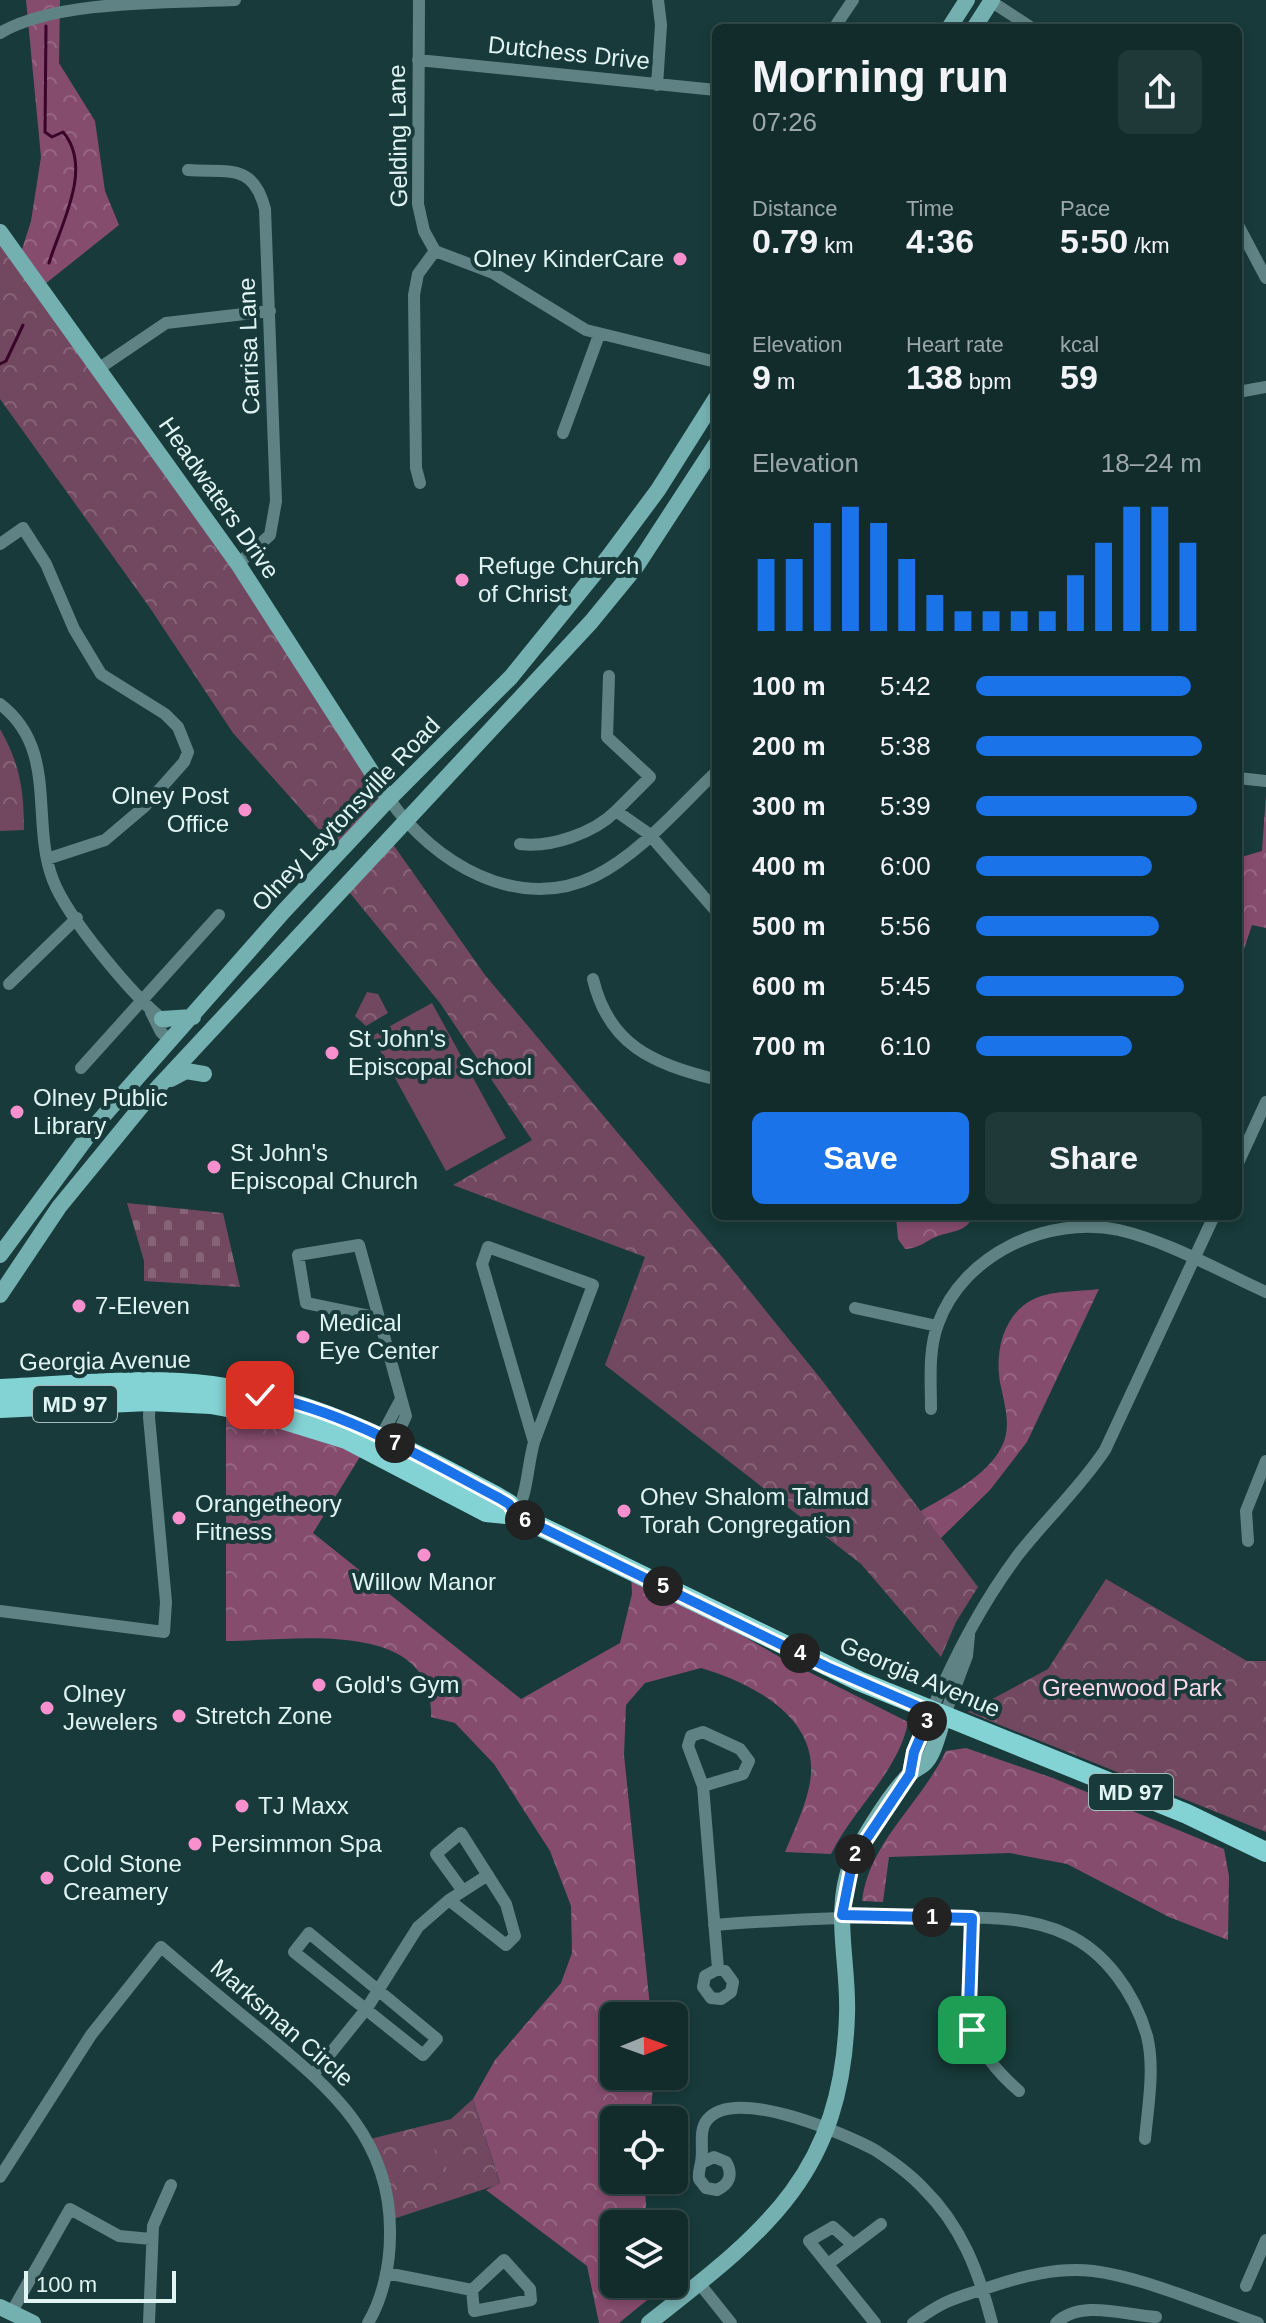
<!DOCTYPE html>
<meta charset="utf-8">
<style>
:root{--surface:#122c2c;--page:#1f3838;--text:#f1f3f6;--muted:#9ca7a9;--line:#314848;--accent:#1a73e8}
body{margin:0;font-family:Helvetica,sans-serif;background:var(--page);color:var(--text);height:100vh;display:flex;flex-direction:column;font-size:30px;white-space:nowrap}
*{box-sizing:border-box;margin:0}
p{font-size:26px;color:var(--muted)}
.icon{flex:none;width:44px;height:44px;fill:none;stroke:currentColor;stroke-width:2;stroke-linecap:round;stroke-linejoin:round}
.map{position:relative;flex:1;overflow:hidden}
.details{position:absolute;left:712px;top:24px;width:530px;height:1196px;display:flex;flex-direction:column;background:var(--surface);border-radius:12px;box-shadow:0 4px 12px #0003,0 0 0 2px var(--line)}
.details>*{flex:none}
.needle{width:52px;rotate:89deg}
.buttons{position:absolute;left:600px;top:2002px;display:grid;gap:16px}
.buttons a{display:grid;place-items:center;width:88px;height:88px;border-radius:12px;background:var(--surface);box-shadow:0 4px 12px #0003,0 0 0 2px var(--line);font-size:40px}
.scale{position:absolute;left:24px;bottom:20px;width:152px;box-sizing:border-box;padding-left:8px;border:4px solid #e1f4f4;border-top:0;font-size:22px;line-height:28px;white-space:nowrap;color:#e1f4f4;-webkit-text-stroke:6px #183a3a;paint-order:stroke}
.pin{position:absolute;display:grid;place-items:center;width:68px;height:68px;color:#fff;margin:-34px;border-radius:16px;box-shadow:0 4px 12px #0006}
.km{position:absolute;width:40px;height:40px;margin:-20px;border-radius:50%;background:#222;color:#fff;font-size:22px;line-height:40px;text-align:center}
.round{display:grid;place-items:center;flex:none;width:84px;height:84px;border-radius:12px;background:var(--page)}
.overview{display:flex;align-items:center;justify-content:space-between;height:136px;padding:0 40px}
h1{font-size:44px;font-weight:800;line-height:60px}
.figures{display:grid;grid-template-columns:repeat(3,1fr);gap:12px;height:136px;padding:8px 40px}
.figures div{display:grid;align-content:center}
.figures b{font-size:34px;font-weight:800}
.figures small{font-size:22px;font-weight:400}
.figures p{font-size:22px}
.chart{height:224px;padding:16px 40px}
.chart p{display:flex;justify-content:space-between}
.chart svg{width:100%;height:144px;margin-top:8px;stroke:var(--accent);stroke-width:6}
.primary-button{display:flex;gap:16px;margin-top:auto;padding:16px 40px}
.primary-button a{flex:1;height:92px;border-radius:12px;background:var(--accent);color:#fff;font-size:32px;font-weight:800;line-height:92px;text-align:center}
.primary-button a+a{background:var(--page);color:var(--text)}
ul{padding:0 40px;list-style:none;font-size:26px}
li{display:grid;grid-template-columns:128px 96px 1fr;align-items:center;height:60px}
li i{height:20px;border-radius:10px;background:var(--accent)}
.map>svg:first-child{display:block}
</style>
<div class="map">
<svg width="1266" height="2323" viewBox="0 0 1266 2323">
<defs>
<pattern id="forest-crowns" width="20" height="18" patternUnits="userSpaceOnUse" patternTransform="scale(2)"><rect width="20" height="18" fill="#864c6e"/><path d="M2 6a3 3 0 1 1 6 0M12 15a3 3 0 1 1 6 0" fill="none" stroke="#976683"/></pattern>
<pattern id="cemetery-stones" width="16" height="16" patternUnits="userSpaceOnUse" patternTransform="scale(2)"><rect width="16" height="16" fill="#724860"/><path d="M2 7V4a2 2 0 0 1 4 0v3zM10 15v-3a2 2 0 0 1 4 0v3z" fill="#866377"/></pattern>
<pattern id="park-crowns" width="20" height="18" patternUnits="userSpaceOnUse" patternTransform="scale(2)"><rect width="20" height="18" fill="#724860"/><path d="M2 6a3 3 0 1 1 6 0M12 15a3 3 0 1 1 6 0" fill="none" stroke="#866377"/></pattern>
</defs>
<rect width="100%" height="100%" fill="#183a3a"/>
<path fill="url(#forest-crowns)" d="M26 0H60L59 63 95 121 105 191 119 225 40 288 19 259 31 221 41 157Z
M1266 794V928L1252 925 1238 967V858L1262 851Z
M896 1216H973C967 1231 954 1231 941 1235 927 1239 922 1248 905 1249L898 1239Z
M1099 1289 1027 1442 990 1490 940 1539 919 1512C946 1496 986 1477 1001 1448 1012 1428 1005 1407 1001 1387 994 1357 1001 1316 1032 1300 1051 1290 1077 1292 1099 1289Z
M226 1407 366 1447 313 1533 521 1699 620 1643 632 1594 631 1571 783 1659 908 1722C899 1771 853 1809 831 1854L785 1852C794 1830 806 1806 810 1782 821 1718 752 1683 701 1668L645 1683 626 1705 624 1755 651 2016H614V2076H654L650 2120H614V2180H645L646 2208 655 2224H614V2284H667L619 2323H599L587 2266 486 2190 500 2183 473 2099 495 2060 561 1983 572 1953 571 1906 550 1851 494 1764 455 1723 431 1717C436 1616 292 1641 226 1641Z
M966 1748 1053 1778 1224 1849 1229 1876 1228 1940 1169 1917 1067 1864 1010 1853 889 1857 883 1902 862 1901C869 1842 920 1805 946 1751Z"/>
<path fill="url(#cemetery-stones)" d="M127 1203 223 1213 240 1287 144 1281V1261Z"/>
<path fill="url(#park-crowns)" d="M0 232 238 564 389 799 338 851 233 733 150 608 0 399Z
M0 729C20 763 24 792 24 830L0 831Z
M390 840 485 975 723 1258 821 1379 978 1587 956 1622 941 1657 861 1564 605 1365 645 1257 453 1185 532 1140 440 1003 345 887Z
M367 992 378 994 388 1013 366 1026 355 1016Z
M1106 1579 1247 1661H1266V1832L968 1712 1048 1669Z
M473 2099 500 2184 390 2220 366 2140 451 2119Z"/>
<path fill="#724860" d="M432 1003 506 1138 446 1171 372 1036Z
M453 2136 465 2170 449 2176 437 2141Z
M432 2143 444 2178 428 2183 416 2149Z"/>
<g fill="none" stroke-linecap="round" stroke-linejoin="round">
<path stroke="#390528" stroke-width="3" d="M46 26 45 132 52 137 63 132C94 168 60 226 49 263
M0 364 6 361 23 325"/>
<path stroke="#5f8384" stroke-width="12" d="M419 0 418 204 424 231 435 251 493 273 586 330 716 362
M989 0 1032 28
M834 28 853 0
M0 33C55 0 167 3 235 0
M418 60 716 90
M657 85 661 25 658 0
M188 170C228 173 253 162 265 209L276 501 270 535 238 564
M1238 225 1266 278
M98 369 166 323 270 311
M1238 392 1266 387
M563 433 599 335
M420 483 416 468 414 295 418 274 435 251
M0 544 23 528 46 564 74 629 101 674 165 714 178 727 188 752 184 762 144 807 105 840 47 859
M609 676 607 737 650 777 616 811 649 834 716 911
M0 704C59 749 30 821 53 880 67 917 134 998 166 1022
M1238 778 1266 781
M389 799C433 862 517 914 595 876 641 853 679 807 716 772
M520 844C551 848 594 833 616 811
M593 979C609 1046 653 1063 714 1079
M9 984 77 918
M151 1012 161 1032 171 1042
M81 1068 219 915
M1238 1163 1266 1102
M855 1308 937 1326
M379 1318 306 1303 298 1255 359 1245 406 1416 391 1448
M931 1409C931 1382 928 1350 938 1324 963 1254 1048 1215 1119 1230 1170 1242 1219 1271 1266 1292
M378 1442 401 1399
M516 1515C528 1491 527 1468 534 1442L593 1285 488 1247 482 1264 534 1442
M1248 1541 1246 1511 1266 1461
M0 1611 164 1632 166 1602 149 1417 150 1394
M931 1712C954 1657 982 1603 1018 1555 1046 1519 1079 1489 1105 1450L1214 1216
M944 1717 967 1656 969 1635
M703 1786 688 1746 691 1736 703 1732 740 1749 749 1761 743 1774 703 1786 718 1969 705 1976 703 1987 711 1998 721 1999 731 1992 733 1982 725 1971 718 1969
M449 1900 506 1945 515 1936 506 1904 461 1833 436 1854 463 1891
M972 1918C972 1998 951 2032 1019 2091
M714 1925C792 1919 868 1916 946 1917 986 1918 1028 1916 1066 1934 1106 1952 1135 1994 1147 2036 1155 2068 1148 2106 1145 2139
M309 1933 437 2039 423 2055 294 1952Z
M313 2075 367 2008 418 1927 449 1900 488 1875
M701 2163 714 2157 726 2162C733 2174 730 2184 717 2190L706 2188 699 2179C698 2172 700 2169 701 2162 704 2149 698 2131 707 2120 734 2085 845 2134 875 2150 892 2161 909 2173 923 2188 961 2225 979 2272 992 2323
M0 2177 91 2035 161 1947C195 1976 229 2005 264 2033 331 2089 392 2139 390 2235 390 2264 383 2298 368 2323
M852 2244 833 2227 809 2241 875 2323
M828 2264 881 2224
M386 2273 472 2290 474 2311 531 2300 530 2289 504 2260 472 2290
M699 2283 731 2323
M1246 2286 1266 2240
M11 2313 70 2209 119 2236 151 2239
M149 2323 153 2226 171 2185
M913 2323C944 2300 955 2298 990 2287 1023 2276 1058 2267 1093 2271 1142 2277 1210 2306 1258 2323
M1056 2323C1081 2299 1124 2315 1156 2317"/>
<path stroke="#75b0b1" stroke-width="16" d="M949 28 967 0
M974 28 992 0
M0 232 238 564 389 799
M162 1019 193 1017
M171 1079 186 1071 204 1074
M0 1255 99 1121 284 911 389 799 511 677 609 556 658 490 716 398
M0 1295 59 1207 149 1097 591 622 636 567 716 444
M910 1774 914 1752 931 1712
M0 2307 33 2323
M649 2323C765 2232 842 2175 847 2015 849 1969 835 1921 847 1876 854 1849 891 1792 911 1773 915 1769 922 1767 926 1762 935 1752 939 1730 944 1717"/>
<path stroke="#84d3d4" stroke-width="20" d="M0 1389C70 1386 143 1377 212 1386 317 1400 407 1449 499 1498L509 1504 516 1515
M0 1408 149 1401 211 1404 265 1414 346 1439 486 1512 516 1515 552 1532 859 1681 1187 1814 1266 1852"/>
</g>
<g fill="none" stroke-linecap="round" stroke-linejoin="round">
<g stroke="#fff" stroke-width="16">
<path id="route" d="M260 1395C346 1411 423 1458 499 1498L509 1504 516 1515 827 1667 931 1712 914 1752 910 1774 853 1859 842 1915 972 1918 969 2008 972 2030"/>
</g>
<use href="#route" stroke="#1a73e8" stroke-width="10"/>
</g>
<g fill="#f790cd" stroke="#183a3a" stroke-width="3">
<circle cx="680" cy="259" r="8"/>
<circle cx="462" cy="580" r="8"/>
<circle cx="245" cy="810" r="8"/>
<circle cx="332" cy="1053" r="8"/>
<circle cx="17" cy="1112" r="8"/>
<circle cx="214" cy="1167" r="8"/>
<circle cx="79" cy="1306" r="8"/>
<circle cx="303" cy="1337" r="8"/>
<circle cx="624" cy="1511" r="8"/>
<circle cx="179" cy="1518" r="8"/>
<circle cx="424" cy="1555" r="8"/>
<circle cx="319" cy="1685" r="8"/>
<circle cx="47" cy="1708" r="8"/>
<circle cx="179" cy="1716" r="8"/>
<circle cx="242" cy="1806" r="8"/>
<circle cx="195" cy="1844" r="8"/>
<circle cx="47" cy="1878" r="8"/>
</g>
<g text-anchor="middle" stroke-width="8" stroke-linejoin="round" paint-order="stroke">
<g fill="#183a3a" stroke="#a5bcbc" stroke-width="2">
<rect x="33" y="1386" width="84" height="36" rx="6"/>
<rect x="1089" y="1774" width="84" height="36" rx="6"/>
</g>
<g font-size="22" font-weight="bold" fill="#e1f4f4">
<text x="75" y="1412">MD 97</text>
<text x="1131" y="1800">MD 97</text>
</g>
<g font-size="24" fill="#e1f4f4" stroke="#183a3a">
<text transform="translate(569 53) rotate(6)" y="8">Dutchess Drive</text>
<text transform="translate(398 136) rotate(-91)" y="8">Gelding Lane</text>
<text transform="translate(249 346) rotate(-92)" y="8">Carrisa Lane</text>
<text transform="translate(219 498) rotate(55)" y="8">Headwaters Drive</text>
<text transform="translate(346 814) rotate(-46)" y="8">Olney Laytonsville Road</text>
<text transform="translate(105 1361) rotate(-1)" y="8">Georgia Avenue</text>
<text transform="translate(920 1677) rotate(23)" y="8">Georgia Avenue</text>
<text transform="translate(282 2023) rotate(41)" y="8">Marksman Circle</text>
</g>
<g font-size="24" fill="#e1f4f4" stroke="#183a3a" text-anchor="start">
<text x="664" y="267" text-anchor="end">Olney KinderCare</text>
<text x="478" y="574">Refuge Church<tspan x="478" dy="28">of Christ</tspan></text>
<text x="229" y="804" text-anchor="end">Olney Post<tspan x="229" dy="28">Office</tspan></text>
<text x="348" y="1047">St John's<tspan x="348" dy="28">Episcopal School</tspan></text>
<text x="33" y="1106">Olney Public<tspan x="33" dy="28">Library</tspan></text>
<text x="230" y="1161">St John's<tspan x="230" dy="28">Episcopal Church</tspan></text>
<text x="95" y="1314">7-Eleven</text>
<text x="319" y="1331">Medical<tspan x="319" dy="28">Eye Center</tspan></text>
<text x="640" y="1505">Ohev Shalom Talmud<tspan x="640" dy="28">Torah Congregation</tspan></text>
<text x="195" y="1512">Orangetheory<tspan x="195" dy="28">Fitness</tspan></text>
<text x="424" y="1590" text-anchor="middle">Willow Manor</text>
<text x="335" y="1693">Gold's Gym</text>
<text x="63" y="1702">Olney<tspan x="63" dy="28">Jewelers</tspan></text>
<text x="195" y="1724">Stretch Zone</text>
<text x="258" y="1814">TJ Maxx</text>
<text x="211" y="1852">Persimmon Spa</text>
<text x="63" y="1872">Cold Stone<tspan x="63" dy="28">Creamery</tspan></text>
</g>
<g font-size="24" fill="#fdd8ec" stroke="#183a3a">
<text x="1132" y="1696">Greenwood Park</text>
</g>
</g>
</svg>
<div class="buttons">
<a><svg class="needle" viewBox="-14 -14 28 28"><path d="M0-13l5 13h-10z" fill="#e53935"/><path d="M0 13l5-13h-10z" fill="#9ca7a9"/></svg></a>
<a><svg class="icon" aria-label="locate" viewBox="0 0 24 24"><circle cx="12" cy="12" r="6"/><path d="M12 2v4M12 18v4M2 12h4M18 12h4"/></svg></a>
<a><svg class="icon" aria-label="layers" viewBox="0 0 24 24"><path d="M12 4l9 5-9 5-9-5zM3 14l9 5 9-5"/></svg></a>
</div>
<div class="scale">100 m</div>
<div class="pin" style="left:972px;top:2030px;background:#1e9e55"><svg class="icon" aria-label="arrive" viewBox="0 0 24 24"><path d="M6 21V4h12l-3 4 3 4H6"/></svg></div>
<div class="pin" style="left:260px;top:1395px;background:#d93025"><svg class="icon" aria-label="check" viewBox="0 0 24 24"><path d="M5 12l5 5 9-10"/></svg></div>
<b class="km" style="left:932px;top:1917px">1</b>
<b class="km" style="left:855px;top:1854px">2</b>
<b class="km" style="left:927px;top:1721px">3</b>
<b class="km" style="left:800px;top:1653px">4</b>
<b class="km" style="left:663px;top:1586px">5</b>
<b class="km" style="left:525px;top:1520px">6</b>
<b class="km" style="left:395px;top:1443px">7</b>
<section class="details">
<div class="overview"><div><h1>Morning run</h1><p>07:26</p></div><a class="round"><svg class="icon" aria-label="share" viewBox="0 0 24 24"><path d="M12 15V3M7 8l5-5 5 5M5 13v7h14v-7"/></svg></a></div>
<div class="figures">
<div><p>Distance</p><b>0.79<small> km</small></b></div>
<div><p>Time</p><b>4:36</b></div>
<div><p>Pace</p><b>5:50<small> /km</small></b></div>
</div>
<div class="figures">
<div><p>Elevation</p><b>9<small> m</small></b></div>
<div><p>Heart rate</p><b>138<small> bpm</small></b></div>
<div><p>kcal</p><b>59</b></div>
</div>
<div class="chart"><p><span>Elevation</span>18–24 m</p>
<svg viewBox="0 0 160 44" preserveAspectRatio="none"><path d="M5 44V22M15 44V22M25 44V11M35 44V6M45 44V11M55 44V22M65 44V33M75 44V38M85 44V38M95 44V38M105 44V38M115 44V27M125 44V17M135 44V6M145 44V6M155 44V17"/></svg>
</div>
<ul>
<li><b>100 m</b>5:42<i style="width:95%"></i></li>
<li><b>200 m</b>5:38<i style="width:100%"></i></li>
<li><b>300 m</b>5:39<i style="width:98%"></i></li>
<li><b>400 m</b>6:00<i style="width:78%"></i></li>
<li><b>500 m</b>5:56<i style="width:81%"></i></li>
<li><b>600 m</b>5:45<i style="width:92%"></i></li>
<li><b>700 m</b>6:10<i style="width:69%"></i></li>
</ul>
<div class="primary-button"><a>Save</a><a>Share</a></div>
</section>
</div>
